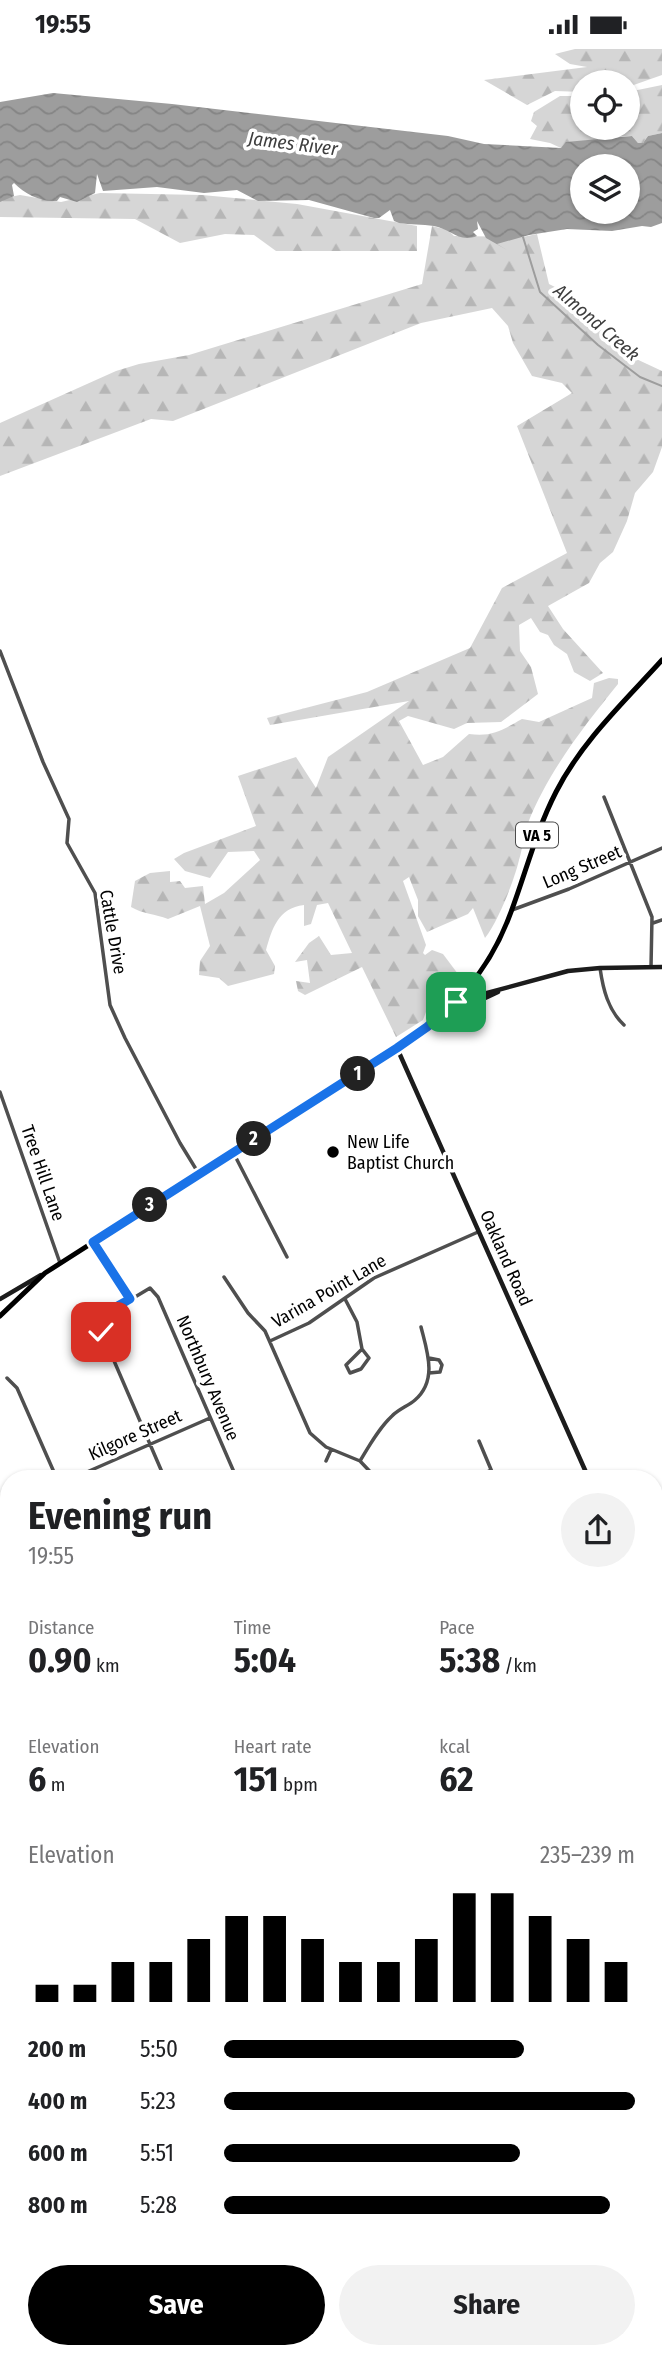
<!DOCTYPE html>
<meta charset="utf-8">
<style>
:root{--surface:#fff;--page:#f2f2f2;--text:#202124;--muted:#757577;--accent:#000}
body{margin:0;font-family:"Fira Sans Condensed",sans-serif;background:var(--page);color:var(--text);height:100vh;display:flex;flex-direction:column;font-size:26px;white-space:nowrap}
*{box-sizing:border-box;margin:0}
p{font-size:23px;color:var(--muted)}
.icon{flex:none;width:38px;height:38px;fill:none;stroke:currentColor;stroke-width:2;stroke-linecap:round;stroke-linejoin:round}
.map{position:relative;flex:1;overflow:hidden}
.details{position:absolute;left:0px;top:1421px;width:663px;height:889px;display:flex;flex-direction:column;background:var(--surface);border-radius:28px 28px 0 0;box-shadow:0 2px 5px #0004}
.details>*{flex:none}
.buttons{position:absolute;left:570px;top:21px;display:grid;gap:14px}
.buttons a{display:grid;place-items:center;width:70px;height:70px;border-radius:50%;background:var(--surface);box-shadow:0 2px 5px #0004;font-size:35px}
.pin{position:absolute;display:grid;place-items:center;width:60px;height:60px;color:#fff;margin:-30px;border-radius:14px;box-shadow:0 4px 10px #0006}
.km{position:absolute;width:35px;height:35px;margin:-18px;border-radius:50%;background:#222;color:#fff;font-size:19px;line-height:35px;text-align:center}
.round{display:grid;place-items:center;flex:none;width:74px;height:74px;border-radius:37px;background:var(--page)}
.headline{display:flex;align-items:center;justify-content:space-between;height:119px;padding:0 28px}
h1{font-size:38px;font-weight:700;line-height:52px}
.figures{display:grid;grid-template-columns:repeat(3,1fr);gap:10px;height:119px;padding:7px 28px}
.figures div{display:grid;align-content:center}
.figures b{font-size:35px;font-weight:700}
.figures small{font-size:19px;font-weight:400}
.figures p{font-size:19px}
.chart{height:196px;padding:14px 28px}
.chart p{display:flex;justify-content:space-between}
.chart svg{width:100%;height:126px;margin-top:7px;stroke:var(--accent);stroke-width:6}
.button{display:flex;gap:14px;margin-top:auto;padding:14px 28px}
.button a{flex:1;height:80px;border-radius:42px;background:var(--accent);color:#fff;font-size:28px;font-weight:700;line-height:80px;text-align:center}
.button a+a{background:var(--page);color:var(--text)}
ul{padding:0 28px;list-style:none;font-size:23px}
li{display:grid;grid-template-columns:112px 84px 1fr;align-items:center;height:52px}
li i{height:18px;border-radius:9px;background:var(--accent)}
.status{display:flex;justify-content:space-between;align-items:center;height:49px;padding:0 35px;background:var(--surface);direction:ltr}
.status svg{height:19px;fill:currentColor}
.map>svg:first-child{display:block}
</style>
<div class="status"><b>19:55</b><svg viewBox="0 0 49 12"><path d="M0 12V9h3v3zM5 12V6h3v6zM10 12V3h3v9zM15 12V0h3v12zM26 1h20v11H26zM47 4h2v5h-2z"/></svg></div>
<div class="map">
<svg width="662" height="2310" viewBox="0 0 662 2310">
<defs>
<pattern id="forest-firs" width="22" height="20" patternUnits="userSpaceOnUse" patternTransform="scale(1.75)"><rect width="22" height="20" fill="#d6d6d6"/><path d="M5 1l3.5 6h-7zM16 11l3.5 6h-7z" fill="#b6b6b6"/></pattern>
<pattern id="water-waves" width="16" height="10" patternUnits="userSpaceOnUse" patternTransform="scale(1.75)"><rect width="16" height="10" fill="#9d9d9d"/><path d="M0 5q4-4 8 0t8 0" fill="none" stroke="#858585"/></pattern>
</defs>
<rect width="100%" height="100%" fill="#fff"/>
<path fill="url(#forest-firs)" d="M575 0H662V26L628 38V33H583V43L555 42 527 56 484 31 587 18 570 15 555 5Z
M662 36V84L648 87 643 94H638L632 87C607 87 585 92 561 99L550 94 530 90 537 77 531 72 534 63 560 47H583V79H628V43Z
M100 144 202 146 297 155 417 177V202H276L254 186 225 185 180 194 135 170 0 168V150L20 146 61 153Z
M432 177 448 181 454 187 523 188 537 185 549 235 559 240 632 308 662 322V398L653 423 635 444 627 472 613 503 600 514 589 534 548 557 563 580 603 624 590 632 574 623 567 605 554 596 548 586 540 583 531 569 519 576 520 602 531 618 538 645 501 673 467 674 454 680 408 667 399 672 423 716 443 708 469 685C493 688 502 681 522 670L539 673 592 649 594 634 609 629 618 630V635C584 677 548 723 528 774 523 786 523 799 519 811 514 832 498 873 485 889L473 859 468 865 427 883 418 867V851L409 828 403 832 426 896 423 904 425 906 432 901 443 905 458 925 450 943 426 963 423 971 396 988 362 918 305 946 298 942 296 932 310 934 307 911 295 913 309 894 319 887 331 906 352 904 328 854 317 856 311 875 304 877V856C278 859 272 880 266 901L275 917 274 925 228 937 219 929 199 926 200 912 210 897 200 857 168 870C155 865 143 865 131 858L135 832 150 824 170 822V833L180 832 185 839 203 837 205 855 224 844 260 811 254 802 228 803 210 829 185 822 174 810 184 804 256 777 238 727 296 708 316 739 328 708 409 652 270 676 267 669 367 643 470 599 502 539 567 504 517 377 572 344 562 334 532 327 513 294 508 277 492 259 421 274 173 372 151 370 0 427V374L116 322 139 315 189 306 422 235Z"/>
<path fill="url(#water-waves)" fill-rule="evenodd" d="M53 44 172 55 448 87 484 95 561 99 566 93 632 87 638 94H643L648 87 662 84V174L651 178 642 177 612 182 567 180 529 186 497 195 507 201 486 189 477 172 478 180 473 183 477 187C458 194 451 180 434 177 422 175 410 176 399 174L394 172 390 161 379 169H374L309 151 258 152 237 141 204 144 157 138 103 142 97 125 95 144 77 153 60 148 57 152C40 153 25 145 14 134L12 136 14 147 0 153V53ZM583 117H628V163H583Z"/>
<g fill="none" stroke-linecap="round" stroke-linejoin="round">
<path stroke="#9d9d9d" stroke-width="2" d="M523 188 540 243 598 296 640 328 662 337"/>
<path stroke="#4f4f4f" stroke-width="3.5" d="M0 602 43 713 69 770 67 794 95 844 110 956 125 989 180 1094 199 1125
M604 748 652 868 651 918
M512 861 569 840 662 799
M653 874 662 871
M600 919C603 940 608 961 624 976
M0 1043 60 1214
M233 1103 287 1208
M93 1193 130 1250
M224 1228 248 1264 265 1282 310 1384 326 1398 360 1412 377 1430
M345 1250 357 1273 362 1300 369 1309 361 1320 350 1324 346 1316 362 1300
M270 1292 309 1274 374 1229 478 1183
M429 1309 439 1311 442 1316 440 1323 429 1324
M7 1329 17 1339 57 1430
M479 1392 495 1430
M326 1412 331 1401
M360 1412C369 1397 379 1379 392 1367 399 1360 408 1357 415 1351 438 1331 427 1302 421 1278
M71 1430 210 1369
M165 1430 99 1277 105 1266 150 1239 158 1248 237 1430
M473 1430 491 1421
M654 1474 662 1473
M0 1555 9 1557
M5 1556 9 1538
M654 1727 662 1730
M0 1809 9 1817
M654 1810 662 1806
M654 1897 662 1909
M0 1978 9 1975
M0 2074 9 2071
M654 2179 662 2187
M654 2194 662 2189
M0 2199 9 2197
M654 2210 662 2205
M654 2244 662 2255
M125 2301 133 2310
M334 2301 343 2310
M434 2301 435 2310
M555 2301 559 2310
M629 2301 635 2310
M241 2310 249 2301
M327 2310 334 2303
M479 2310 518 2301"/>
<path stroke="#1c1c1c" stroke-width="4.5" d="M460 949 472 948 568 922 600 919 662 918
M436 972 498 943
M397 999 589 1430
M0 1250 41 1226
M654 1567 662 1583
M0 2250 9 2262
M37 2301 43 2310"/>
<path stroke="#000" stroke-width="5" d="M0 1267 45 1224 397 999C452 962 488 926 511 863 526 823 536 782 556 743 582 692 624 653 662 611"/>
</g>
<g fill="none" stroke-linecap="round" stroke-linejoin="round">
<g stroke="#fff" stroke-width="14">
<path id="route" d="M101 1283C96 1265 117 1258 130 1250L93 1193 397 999 427 978 456 953"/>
</g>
<use href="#route" stroke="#1a73e8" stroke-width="9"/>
</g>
<circle fill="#000" stroke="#fff" stroke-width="2.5" cx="333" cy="1103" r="7"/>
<g text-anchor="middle" stroke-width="7" stroke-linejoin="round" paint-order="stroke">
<rect fill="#fff" stroke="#4c4c4c" stroke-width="2" x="516" y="773.5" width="42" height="25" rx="5"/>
<g font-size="16" font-weight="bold" fill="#000">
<text x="537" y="792">VA 5</text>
</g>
<g font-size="18" fill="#000" stroke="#fff">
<text transform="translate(582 818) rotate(-23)" y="6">Long Street</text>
<text transform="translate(113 883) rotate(80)" y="6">Cattle Drive</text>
<text transform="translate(43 1124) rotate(71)" y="6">Tree Hill Lane</text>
<text transform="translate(506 1209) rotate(66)" y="6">Oakland Road</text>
<text transform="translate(329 1242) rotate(-30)" y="6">Varina Point Lane</text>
<text transform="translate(208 1329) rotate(67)" y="6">Northbury Avenue</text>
<text transform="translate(135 1386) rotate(-24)" y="6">Kilgore Street</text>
</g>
<g font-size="18" fill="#000" stroke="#fff" text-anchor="start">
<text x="347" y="1099">New Life<tspan x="347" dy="21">Baptist Church</tspan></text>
</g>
<g font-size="19" font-style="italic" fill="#3e3e3e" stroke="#fff">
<text transform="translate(293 94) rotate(7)" y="7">James River</text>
<text transform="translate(597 273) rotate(41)" y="7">Almond Creek</text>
</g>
</g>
</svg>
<div class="buttons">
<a><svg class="icon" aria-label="locate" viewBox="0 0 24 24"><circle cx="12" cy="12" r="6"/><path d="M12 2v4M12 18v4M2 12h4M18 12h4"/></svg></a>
<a><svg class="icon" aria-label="layers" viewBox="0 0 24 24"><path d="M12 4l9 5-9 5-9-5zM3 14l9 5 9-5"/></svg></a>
</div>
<div class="pin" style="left:456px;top:953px;background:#1e9e55"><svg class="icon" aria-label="arrive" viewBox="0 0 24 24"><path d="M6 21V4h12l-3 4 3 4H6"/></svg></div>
<div class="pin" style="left:101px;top:1283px;background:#d93025"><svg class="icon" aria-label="check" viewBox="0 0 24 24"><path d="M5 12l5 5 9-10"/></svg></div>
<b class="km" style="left:358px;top:1025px">1</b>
<b class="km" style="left:254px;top:1090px">2</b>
<b class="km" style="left:150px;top:1156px">3</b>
<section class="details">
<div class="headline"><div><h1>Evening run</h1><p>19:55</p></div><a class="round"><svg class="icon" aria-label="share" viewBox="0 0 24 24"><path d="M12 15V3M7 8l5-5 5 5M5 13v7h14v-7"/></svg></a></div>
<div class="figures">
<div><p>Distance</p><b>0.90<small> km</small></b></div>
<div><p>Time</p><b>5:04</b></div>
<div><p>Pace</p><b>5:38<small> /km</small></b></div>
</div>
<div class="figures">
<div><p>Elevation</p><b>6<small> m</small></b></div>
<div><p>Heart rate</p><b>151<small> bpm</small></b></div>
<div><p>kcal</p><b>62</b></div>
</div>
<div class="chart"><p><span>Elevation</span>235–239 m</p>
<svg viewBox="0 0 160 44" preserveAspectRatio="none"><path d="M5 44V38M15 44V38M25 44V30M35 44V30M45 44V22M55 44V14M65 44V14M75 44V22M85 44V30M95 44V30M105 44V22M115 44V6M125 44V6M135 44V14M145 44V22M155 44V30"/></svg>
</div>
<ul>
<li><b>200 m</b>5:50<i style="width:73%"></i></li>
<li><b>400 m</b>5:23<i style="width:100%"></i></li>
<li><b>600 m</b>5:51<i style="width:72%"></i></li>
<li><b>800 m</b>5:28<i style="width:94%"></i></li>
</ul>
<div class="button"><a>Save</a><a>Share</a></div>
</section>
</div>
